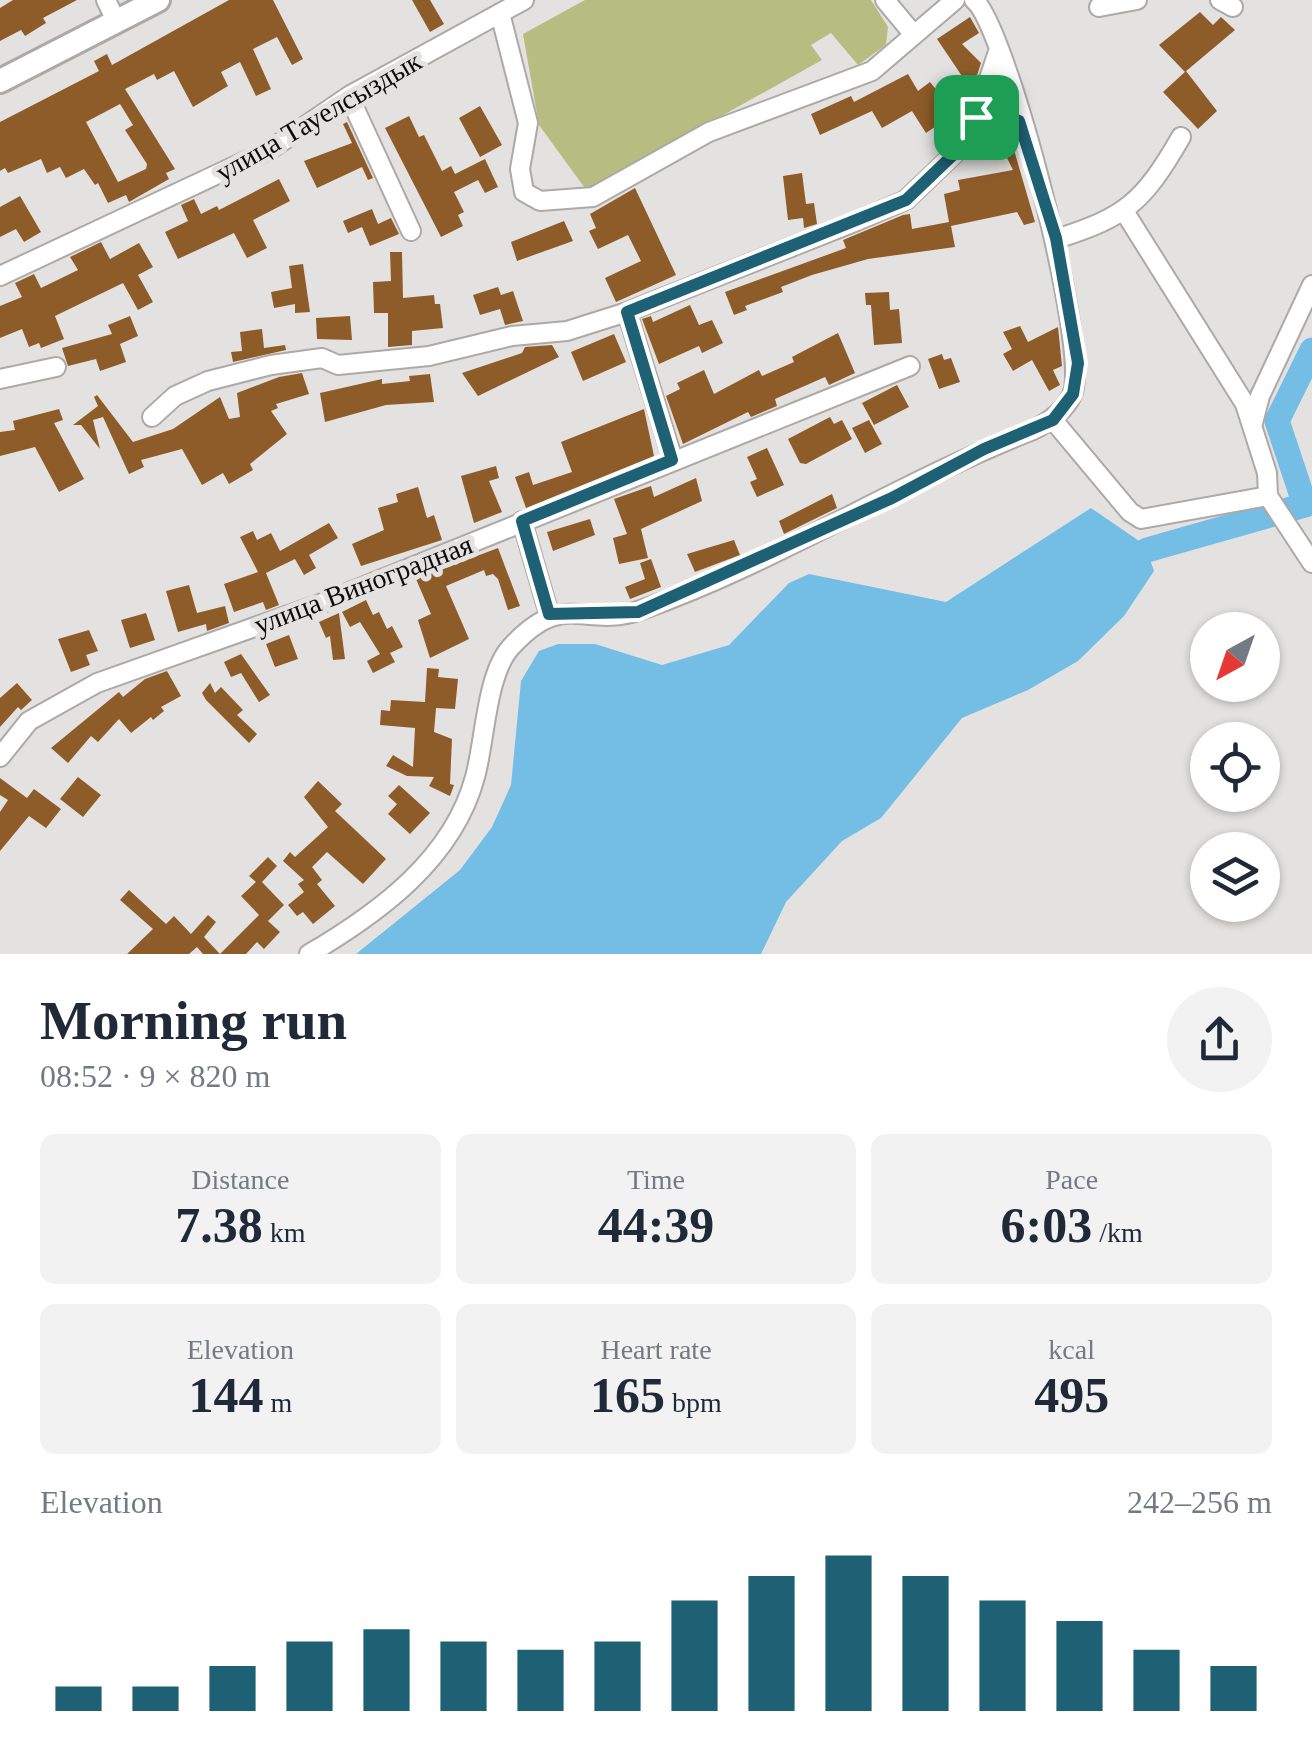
<!DOCTYPE html>
<meta charset="utf-8">
<style>
:root{--surface:#fff;--page:#f2f2f3;--text:#1f2937;--muted:#747a83;--accent:#1e6174}
body{margin:0;font-family:"Times New Roman",serif;background:var(--page);color:var(--text);height:100vh;display:flex;flex-direction:column;font-size:38px;white-space:nowrap}
*{box-sizing:border-box;margin:0}
p{font-size:32px;color:var(--muted)}
.icon{flex:none;width:55px;height:55px;fill:none;stroke:currentColor;stroke-width:2;stroke-linecap:round;stroke-linejoin:round}
.map{position:relative;height:954px;overflow:hidden}
.drawer{display:flex;flex-direction:column;background:var(--surface);flex:1}
.drawer>*{flex:none}
.needle{width:65px;rotate:220deg}
.controls{position:absolute;left:1190px;top:612px;display:grid;gap:20px}
.controls a{display:grid;place-items:center;width:90px;height:90px;border-radius:50%;background:var(--surface);box-shadow:0 2px 8px #0004;font-size:50px}
.pin{position:absolute;display:grid;place-items:center;width:85px;height:85px;color:#fff;margin:-42px;border-radius:20px;box-shadow:0 5px 15px #0006}
.round{display:grid;place-items:center;flex:none;width:105px;height:105px;border-radius:52px;background:var(--page)}
.headline{display:flex;align-items:center;justify-content:space-between;height:170px;padding:0 40px}
h1{font-size:55px;font-weight:800;line-height:75px}
.figures{display:grid;grid-template-columns:repeat(3,1fr);gap:15px;height:170px;padding:10px 40px}
.figures div{display:grid;align-content:center;border-radius:15px;background:var(--page);text-align:center}
.figures b{font-size:50px;font-weight:800}
.figures small{font-size:28px;font-weight:400}
.figures p{font-size:28px}
.chart{height:280px;padding:20px 40px}
.chart p{display:flex;justify-content:space-between}
.chart svg{width:100%;height:180px;margin-top:10px;stroke:var(--accent);stroke-width:6}
.map>svg:first-child{display:block}
</style>
<div class="map">
<svg width="1312" height="954" viewBox="0 0 1312 954">
<rect width="100%" height="100%" fill="#e4e2e0"/>
<path fill="#b7bd80" d="M585 0H871L888 27 886 45 858 65 831 33 811 45 822 60 587 191 539 125 523 34Z"/>
<path fill="#74bde5" d="M1091 508 1145 545 1154 571 1124 616 1078 661 1028 690 962 718 881 818 842 841 786 902 761 954H356L460 870 492 827 511 785 521 681 539 651 558 644H595L662 665 729 645 789 583 809 574 946 602Z"/>
<g fill="none" stroke-linecap="round" stroke-linejoin="round">
<path stroke="#74bde5" stroke-width="25" d="M1147 550 1305 505 1277 421 1312 350"/>
</g>
<path fill="#8e5c29" fill-rule="evenodd" d="M13 0H77L43 18 46 23 25 36 21 30 0 41V8Z
M229 0H273L303 59 292 65 277 37 253 49 271 89 256 96 240 62 221 72 228 86 193 107 174 71 157 80 154 74 125 89 175 169 166 173 169 179 129 202 126 195 108 203 98 183 95 185 84 169 66 178 60 167 47 173 41 159 8 173 5 168 0 171V122L99 71 94 61 107 54 112 65ZM120 104 133 125 125 130 147 164 146 169 118 182 86 122Z
M412 0H430L444 24 430 32Z
M1200 12 1213 25 1221 17 1235 30 1185 72 1159 45Z
M970 17 979 33 962 44 981 63 972 91 937 39Z
M1186 71 1217 111 1198 129 1163 92Z
M908 74 918 91 930 82 943 98 935 104 945 120 926 133 912 111 882 128 872 111 820 135 811 114 851 96 854 102Z
M480 106 502 145 480 157 459 118Z
M409 116 419 137 424 135 442 171 451 166 455 174 485 159 498 187 485 193 478 180 454 192 464 212 458 215 463 226 441 237 385 128Z
M347 122 373 178 368 180 362 167 317 188 304 161 352 143 343 124Z
M1012 143 1035 222 1024 225 1017 212 951 226 955 247 868 259 812 275 781 287 783 292 745 306 747 310 734 315 725 292 846 248 843 240 903 215 910 214 912 229 949 222 944 194 960 190 958 180 1013 170 1002 148Z
M802 173 806 204 814 203 817 224 804 228 803 218 788 220 783 176Z
M279 179 290 201 253 220 267 248 247 258 234 233 178 259 165 232 188 221 181 205 194 199 201 214 217 206 219 210Z
M635 188 676 275 616 302 605 278 641 261 628 235 598 249 589 231 596 228 590 214Z
M20 196 41 232 24 242 16 229 0 237V207Z
M372 209 378 224 391 218 399 234 370 246 362 227 348 233 343 221Z
M564 221 573 241 517 261 511 242Z
M101 242 110 259 139 243 153 267 138 275 153 302 138 310 123 283 55 316 64 339 41 348 39 343 29 347 22 329 0 338V306L22 297 15 283 34 274 41 288 78 270 70 257Z
M390 252H402L403 298 434 295 435 304H440L443 328 412 331V345L388 347V313H374L373 282 391 281Z
M303 264 310 312 295 313V304L274 308 271 292 292 288 289 266Z
M498 287 501 295 513 291 523 321 505 325 500 309 480 315 473 295Z
M889 292 890 310 899 309 902 343 874 345 871 305H866L865 293Z
M690 305 699 325 712 320 723 343 702 353 699 346 659 364 642 319 651 316 653 322Z
M130 316 138 336 120 344 126 362 100 371 96 359 68 366 62 348 112 334 108 325Z
M350 316 352 340 317 339 316 318Z
M1020 326 1028 342 1058 327 1062 366 1053 370 1060 385 1049 391 1032 360 1013 371 1003 354 1012 349 1003 332Z
M262 329 264 348 285 345 286 350 233 362 231 352 242 351 240 332Z
M838 333 855 373 829 385 825 377 775 399 777 406 751 417 748 412 683 444 666 396 680 389 677 383 704 370 714 394 759 370 762 376 794 362 792 357Z
M614 334 626 362 583 381 571 352Z
M552 345 559 357 478 396 462 373 522 353 525 347Z
M942 354 944 360 951 358 960 382 939 389 928 359Z
M302 373 309 394 276 404 278 408 271 411 287 434 250 464 253 470 229 484 223 473 202 485 182 449 141 460 144 467 129 474 103 417 93 420 100 449 81 425H73L98 406 94 397 97 395 133 442 173 429 220 397 229 419 240 417 237 393 279 377Z
M430 374 434 402 386 405 325 422 320 393 382 379V384L410 381 409 376Z
M897 385 909 407 874 425 862 403Z
M59 409 63 420 54 423 84 479 59 492 35 447 0 456V432L15 430 13 421Z
M644 409 654 456 526 508 515 477 529 472 533 485 572 472 561 442Z
M830 417 834 424 842 420 852 439 806 464 800 463 788 439Z
M869 420 882 444 865 453 852 428Z
M767 448 784 485 757 497 750 482 757 479 747 457Z
M496 466 499 478 489 481 502 512 474 523 461 476Z
M696 478 702 501 641 529 648 558 619 564 613 538 627 534 614 499 651 486 654 497Z
M418 487 427 518 434 515 442 540 361 566 352 544 384 530 378 508 398 502 396 494Z
M832 494 837 508 784 534 779 521Z
M590 519 595 535 553 551 547 532Z
M329 523 338 538 309 555 316 568 304 575 295 559 266 573 279 605 266 610 263 602 234 612 224 584 258 572 240 537 253 531 257 540 271 533 280 551Z
M734 540 740 555 695 572 687 554Z
M498 548 520 606 508 610 498 579 493 574 486 576 484 570 446 586 469 639 430 658 418 620 431 614 416 579Z
M651 559 661 587 630 599 625 587 645 579 640 563Z
M189 585 197 613 225 606 229 623 207 631 206 624 178 632 166 591Z
M366 600 373 615 379 612 387 629 392 626 403 647 390 653 395 662 373 673 367 661 380 654 360 622 350 627 342 612Z
M146 613 155 640 130 648 121 620Z
M339 613 345 659 333 660 330 636 326 638 319 622Z
M89 630 98 651 86 655 90 665 71 672 58 639Z
M289 635 298 659 275 667 266 644Z
M241 654 270 695 259 702 241 673 231 677 224 662Z
M427 668 439 669 438 677 458 679 455 709 436 708 434 732 452 739 450 784 454 785 450 796 429 786 434 777 407 776 386 766 393 755 413 767 415 728 380 725 381 710 390 711 391 700 425 702Z
M167 671 181 696 161 707 164 711 153 720 151 717 131 733 119 719 98 742 91 736 68 763 51 748 119 692 123 697 145 679Z
M17 683 32 700 21 710 18 707 0 727V698Z
M210 683 215 693 221 687 243 710 237 715 257 734 249 743 206 700 202 693Z
M78 777 101 795 83 817 60 799Z
M0 778 27 798 34 789 61 809 46 828 29 816 0 851V812L8 800 0 795Z
M318 781 342 804 335 811 386 859 363 884 327 852 312 867 322 880 317 884 335 906 313 924 303 912 297 916 288 905 304 892 298 884 304 880 283 861 290 852 295 857 328 827 304 797Z
M399 785 430 813 410 834 388 814 397 804 388 796Z
M268 857 277 866 262 882 284 905 268 921 280 932 264 949 257 942 246 954H203L197 947 189 954H127L153 929 120 900 129 890 166 924 174 916 191 934 208 915 216 922 204 937 220 954 259 915 241 896 256 882 249 876Z"/>
<g fill="none" stroke-linecap="round" stroke-linejoin="round">
<g stroke="#aca9a7" stroke-width="22">
<path id="minor" d="M106 0 116 21
M885 0 914 35
M1220 0 1233 7
M1099 7 1137 0
M500 13 528 123 520 169 524 192 540 201 593 197 709 132 872 71 955 0
M349 96 411 231
M976 117 999 115 1019 121
M1124 211 1245 404 1267 473 1268 496 1312 563
M1056 239C1127 217 1144 201 1181 137
M0 276 271 149 349 96 524 0
M627 312 673 460
M0 379 56 367
M152 417 175 396 208 381 271 365 322 358 338 365 429 356 512 336 567 331 627 312 857 221 906 200 955 153 976 117 999 49
M1053 420 1130 512 1141 519 1268 496
M1253 423 1260 396 1312 285
M522 521 549 614
M0 757 29 721 97 683 325 602 910 366
M309 954C379 913 453 859 475 777 485 742 486 674 511 647 565 588 583 630 641 610 777 562 900 482 1033 430 1049 422 1064 412 1072 395 1092 355 1006 25 974 0"/>
</g>
<g stroke="#aca9a7" stroke-width="28">
<path id="major" d="M0 81 158 0"/>
</g>
<use href="#minor" stroke="#fff" stroke-width="18"/>
<use href="#major" stroke="#fff" stroke-width="22"/>
</g>
<g fill="none" stroke-linecap="round" stroke-linejoin="round">
<g stroke="#fff" stroke-width="20">
<path id="route" d="M999 114 1019 121 1056 238 1078 363 1073 394 1053 420 984 449 892 498 638 612 549 614 522 521 672 460 627 312 906 200 955 153 976 117Z"/>
</g>
<use href="#route" stroke="#1e6174" stroke-width="12"/>
</g>
<g text-anchor="middle" stroke-width="10" stroke-linejoin="round" paint-order="stroke">
<g font-size="28" fill="#0c0b0a" stroke="#e4e2e0">
<text transform="translate(318 116) rotate(-30)" y="10">улица Тауелсыздык</text>
<text transform="translate(363 584) rotate(-21)" y="10">улица Виноградная</text>
</g>
</g>
</svg>
<div class="controls">
<a><svg class="needle" viewBox="-14 -14 28 28"><path d="M0-13l5 13h-10z" fill="#e53935"/><path d="M0 13l5-13h-10z" fill="#747a83"/></svg></a>
<a><svg class="icon" aria-label="locate" viewBox="0 0 24 24"><circle cx="12" cy="12" r="6"/><path d="M12 2v4M12 18v4M2 12h4M18 12h4"/></svg></a>
<a><svg class="icon" aria-label="layers" viewBox="0 0 24 24"><path d="M12 4l9 5-9 5-9-5zM3 14l9 5 9-5"/></svg></a>
</div>
<div class="pin" style="left:976px;top:117px;background:#1e9e55"><svg class="icon" aria-label="arrive" viewBox="0 0 24 24"><path d="M6 21V4h12l-3 4 3 4H6"/></svg></div>
</div>
<section class="drawer">
<div class="headline"><div><h1>Morning run</h1><p>08:52 · 9 × 820 m</p></div><a class="round"><svg class="icon" aria-label="share" viewBox="0 0 24 24"><path d="M12 15V3M7 8l5-5 5 5M5 13v7h14v-7"/></svg></a></div>
<div class="figures">
<div><p>Distance</p><b>7.38<small> km</small></b></div>
<div><p>Time</p><b>44:39</b></div>
<div><p>Pace</p><b>6:03<small> /km</small></b></div>
</div>
<div class="figures">
<div><p>Elevation</p><b>144<small> m</small></b></div>
<div><p>Heart rate</p><b>165<small> bpm</small></b></div>
<div><p>kcal</p><b>495</b></div>
</div>
<div class="chart"><p><span>Elevation</span>242–256 m</p>
<svg viewBox="0 0 160 44" preserveAspectRatio="none"><path d="M5 44V38M15 44V38M25 44V33M35 44V27M45 44V24M55 44V27M65 44V29M75 44V27M85 44V17M95 44V11M105 44V6M115 44V11M125 44V17M135 44V22M145 44V29M155 44V33"/></svg>
</div>
</section>
